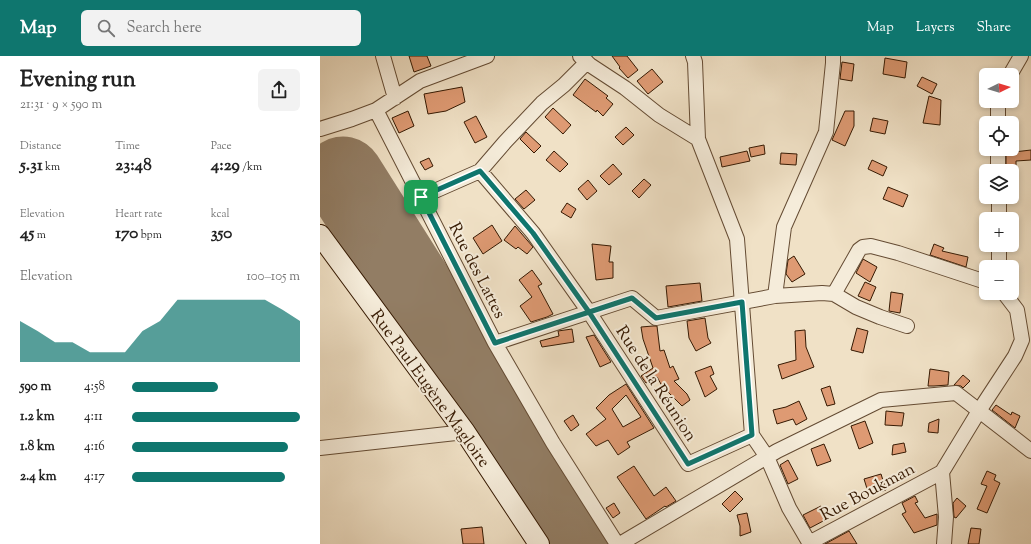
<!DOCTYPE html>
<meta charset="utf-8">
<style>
:root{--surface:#fff;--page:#f2f2f2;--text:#222;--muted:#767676;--accent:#0f766e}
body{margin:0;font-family:"Sorts Mill Goudy",serif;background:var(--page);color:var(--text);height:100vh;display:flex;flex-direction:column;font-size:15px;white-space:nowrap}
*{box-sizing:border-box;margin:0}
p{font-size:13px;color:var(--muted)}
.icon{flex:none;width:22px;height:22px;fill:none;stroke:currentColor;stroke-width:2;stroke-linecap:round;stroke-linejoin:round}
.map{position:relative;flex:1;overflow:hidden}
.details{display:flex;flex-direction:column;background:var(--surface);width:320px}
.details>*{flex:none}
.needle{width:26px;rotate:85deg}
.controls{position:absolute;left:659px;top:12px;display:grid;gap:8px}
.controls a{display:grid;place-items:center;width:40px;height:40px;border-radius:6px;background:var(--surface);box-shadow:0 2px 6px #0003;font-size:20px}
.pin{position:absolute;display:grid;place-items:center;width:34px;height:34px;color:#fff;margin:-17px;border-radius:8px;box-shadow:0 2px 6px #0006}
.round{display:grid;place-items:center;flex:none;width:42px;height:42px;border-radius:6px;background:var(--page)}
.overview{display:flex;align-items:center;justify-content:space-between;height:68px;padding:0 20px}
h1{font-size:22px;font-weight:700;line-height:30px}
.metrics{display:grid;grid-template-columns:repeat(3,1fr);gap:6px;height:68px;padding:4px 20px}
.metrics div{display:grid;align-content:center}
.metrics b{font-size:17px;font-weight:700}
.metrics small{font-size:11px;font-weight:400}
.metrics p{font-size:11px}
.chart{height:112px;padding:8px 20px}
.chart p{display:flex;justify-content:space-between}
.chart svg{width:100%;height:72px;margin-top:4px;fill:var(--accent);opacity:.7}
ul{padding:0 20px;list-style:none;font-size:13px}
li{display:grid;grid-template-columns:64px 48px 1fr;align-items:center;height:30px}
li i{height:10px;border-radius:5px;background:var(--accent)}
header{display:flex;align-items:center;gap:24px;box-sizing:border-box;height:56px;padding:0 20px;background:var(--accent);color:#fff}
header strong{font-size:19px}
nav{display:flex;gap:22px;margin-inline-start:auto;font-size:14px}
.search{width:280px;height:36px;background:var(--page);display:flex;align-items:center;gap:10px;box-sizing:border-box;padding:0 14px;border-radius:6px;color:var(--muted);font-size:15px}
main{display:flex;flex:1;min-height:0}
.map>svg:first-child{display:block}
</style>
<header>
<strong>Map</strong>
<div class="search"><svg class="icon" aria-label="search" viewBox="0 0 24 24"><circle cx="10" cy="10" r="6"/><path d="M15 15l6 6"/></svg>Search here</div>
<nav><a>Map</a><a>Layers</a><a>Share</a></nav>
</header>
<main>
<section class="details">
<div class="overview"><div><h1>Evening run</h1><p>21:31 · 9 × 590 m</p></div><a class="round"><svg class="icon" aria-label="share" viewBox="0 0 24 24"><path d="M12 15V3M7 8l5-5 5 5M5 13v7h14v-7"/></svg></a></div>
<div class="metrics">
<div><p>Distance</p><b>5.31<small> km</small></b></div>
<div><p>Time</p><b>23:48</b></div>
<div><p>Pace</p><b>4:29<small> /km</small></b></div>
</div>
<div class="metrics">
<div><p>Elevation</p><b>45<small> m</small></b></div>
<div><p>Heart rate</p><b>170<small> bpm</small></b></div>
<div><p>kcal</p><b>350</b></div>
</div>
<div class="chart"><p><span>Elevation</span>100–105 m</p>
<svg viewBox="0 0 160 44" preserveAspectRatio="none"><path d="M0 44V19L10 25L20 32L30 32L40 38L50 38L60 38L70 25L80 19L90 6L100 6L110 6L120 6L130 6L140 6L150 12L160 19V44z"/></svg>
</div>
<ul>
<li><b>590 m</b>4:58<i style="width:51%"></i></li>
<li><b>1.2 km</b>4:11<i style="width:100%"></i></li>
<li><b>1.8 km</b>4:16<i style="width:93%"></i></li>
<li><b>2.4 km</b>4:17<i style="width:91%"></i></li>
</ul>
</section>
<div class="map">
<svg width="711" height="488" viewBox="0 0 711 488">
<rect width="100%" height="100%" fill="#f0e1c6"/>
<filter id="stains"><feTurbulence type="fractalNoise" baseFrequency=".005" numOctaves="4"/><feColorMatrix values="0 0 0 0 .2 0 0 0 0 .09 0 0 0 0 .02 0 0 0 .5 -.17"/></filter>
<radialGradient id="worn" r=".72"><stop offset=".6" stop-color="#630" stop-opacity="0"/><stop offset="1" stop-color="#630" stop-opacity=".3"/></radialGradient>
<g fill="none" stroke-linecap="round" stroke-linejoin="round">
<path stroke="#927d64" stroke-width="81" d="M23 121 255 488"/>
</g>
<path fill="#de9a73" stroke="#351902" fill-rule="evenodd" d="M89 0H107L111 10 94 16Z
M292 0H307L318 14 308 22 299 12 300 11Z
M565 2 587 6 585 22 563 18Z
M522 6 534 8 532 25 520 23Z
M332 13 343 26 328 38 317 25Z
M602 21 617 28 612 38 597 30Z
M265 23 288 40 286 42 293 48 283 60 277 54 276 56 253 39Z
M142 31 145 46 126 55 108 58 104 38Z
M609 40 621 44 620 69 603 67Z
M233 52 251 69 243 78 225 61Z
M88 55 94 70 79 77 72 62Z
M525 55H534V70L525 90 512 84Z
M156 60 167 81 155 87 144 66Z
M553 62 568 65 565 78 550 75Z
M306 71 314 79 303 89 295 81Z
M206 76 221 90 214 97 200 83Z
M444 89 445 98 431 101 429 92Z
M686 93 694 94V96L711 94V104L696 105V115H686Z
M234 95 248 108 240 116 226 104Z
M427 95 430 105 402 111 400 101Z
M461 97 477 98 476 109 460 108Z
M109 102 113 110 105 114 100 106Z
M552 104 567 111 563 120 548 113Z
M293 108 302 118 289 129 280 120Z
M324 123 331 129 319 142 312 135Z
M268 124 277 135 267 144 258 133Z
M568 131 588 139 583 151 563 143Z
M206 134 215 144 204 153 195 143Z
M247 147 256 153 251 162 241 156Z
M172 169 182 185 163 198 153 182Z
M195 170 213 191 207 198 198 191 196 193 184 184Z
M272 188 291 190 289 206H293V222L276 224Z
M614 188 624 192 622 195 648 201 646 211 610 199Z
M474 200 485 218 472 226 466 218 468 204Z
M543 203 557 211 550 226 536 217Z
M212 214 222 228 218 230 233 258 227 261 211 266 200 250 212 241 199 224Z
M545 226 556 231 550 245 538 240Z
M380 227 382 245 348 251 346 230Z
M571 236 583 238 580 257 569 255Z
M385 262 388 282 391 287 376 295 369 282 367 265Z
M333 270H337L340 295 344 294 350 312 353 310 359 323 354 325 367 338 370 344 362 350 342 330 337 321 326 327 321 320 333 312 323 283 321 271Z
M537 272 548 275 543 297 531 294Z
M252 273 254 286 222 291 220 285 239 280 238 275Z
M485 274 486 291 494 311 462 323 458 309 476 304 475 275Z
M274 279 291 306 280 311 266 281Z
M391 310 394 318 390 320 397 333 385 341 375 316Z
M610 313 629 316 628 329 614 330H608Z
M643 319 650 325 643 332 641 330 634 329Z
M306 328 334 372 307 386 310 391 298 399 288 384 276 390 266 378 286 363 276 352 289 339ZM306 339 321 361 303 371 292 353Z
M510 330 515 348 507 350 501 333Z
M479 345 487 363 476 369 473 363 457 368 453 354 466 351Z
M676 349 691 359 692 356 700 360 695 372 672 354Z
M566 355 584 357 582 370 565 369Z
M253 359 259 369 251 375 244 365Z
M619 363 618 377 608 376 609 367Z
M545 365 553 387 539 393 531 370Z
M584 387 586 396 572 399 573 389Z
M504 388 511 405 497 410 491 393Z
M468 404 478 423 468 428 460 409Z
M314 410 334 440 346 431 356 445 346 451 345 450 326 463 297 421Z
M667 415 676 419 674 424 680 427 667 457 657 453 667 430 661 428Z
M561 418 566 434 549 439 544 423Z
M415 435 423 443 410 456 402 448Z
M595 440 598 446 595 447 605 462 617 458V469L594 477 582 458 586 456 582 447Z
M637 442 646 450 636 462 634 461 633 447Z
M294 447 300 457 293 462 286 452Z
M501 450 507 463 490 472 483 459Z
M427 457 431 476 420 480V470L417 459Z
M162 471 164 488H143L141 473Z
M651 472 661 473 659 488H648Z
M529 475 537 488H505Z"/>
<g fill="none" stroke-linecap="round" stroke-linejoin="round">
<g stroke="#644b33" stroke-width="16">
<path id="street" d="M63 0 75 42
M260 0 270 9 305 32 339 59 378 83
M373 0 375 6 378 83 417 183 432 379 447 401 469 452 490 488
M690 19 701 0
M56 54 175 287 233 387 297 488
M678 67V45
M0 73 32 63 56 54 100 25 167 0
M678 93V115
M160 115 213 177 269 256 368 408 432 379
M101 141 160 115 185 86 222 47 244 29 267 6
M679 141V163
M679 211V189
M514 238 539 194 543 191 551 190 578 197 666 226
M455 240 502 237 514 238 536 251 560 261 587 270
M175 287 312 242 336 262 455 240 464 171 506 76 513 7V0
M0 392 145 376
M489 487 622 416
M300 488 457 395 561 344 636 337 711 395
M624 488 626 461 622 416 659 355 695 300 702 284 697 254 684 237"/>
</g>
<g stroke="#351902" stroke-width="22">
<path id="secondary" d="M0 179 145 376 219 488"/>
</g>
<use href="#street" stroke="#f5ecda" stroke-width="14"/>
<use href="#secondary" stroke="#f5ecda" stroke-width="20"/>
</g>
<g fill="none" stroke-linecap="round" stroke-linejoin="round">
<g stroke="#fff" stroke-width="8">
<path id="route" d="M101 141 160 115 213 177 269 256 368 408 432 379 422 246 336 262 312 242 175 287 101 141"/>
</g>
<use href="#route" stroke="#0f766e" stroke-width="5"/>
</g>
<g text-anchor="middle" stroke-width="4" stroke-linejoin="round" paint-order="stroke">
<g font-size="17" fill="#351902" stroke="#f5ecda">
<text transform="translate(158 214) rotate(63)" y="6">Rue des Lattes</text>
<text transform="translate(337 327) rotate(57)" y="6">Rue de la Réunion</text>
<text transform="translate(111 332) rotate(54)" y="6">Rue Paul Eugène Magloire</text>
<text transform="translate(547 435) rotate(-28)" y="6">Rue Boukman</text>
</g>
</g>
<rect width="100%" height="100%" filter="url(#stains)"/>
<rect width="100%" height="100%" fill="url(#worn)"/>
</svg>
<div class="controls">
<a><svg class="needle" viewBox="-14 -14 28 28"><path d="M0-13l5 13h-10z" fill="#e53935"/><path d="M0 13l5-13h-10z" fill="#767676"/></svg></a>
<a><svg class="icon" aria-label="locate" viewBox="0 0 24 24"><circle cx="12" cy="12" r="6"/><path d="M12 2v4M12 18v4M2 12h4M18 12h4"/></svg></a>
<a><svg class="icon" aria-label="layers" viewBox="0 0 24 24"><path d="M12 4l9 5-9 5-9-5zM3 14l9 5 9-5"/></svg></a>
<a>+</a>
<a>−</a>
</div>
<div class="pin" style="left:101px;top:141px;background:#1e9e55"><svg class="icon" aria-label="arrive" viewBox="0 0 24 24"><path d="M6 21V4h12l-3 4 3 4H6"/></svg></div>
</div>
</main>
